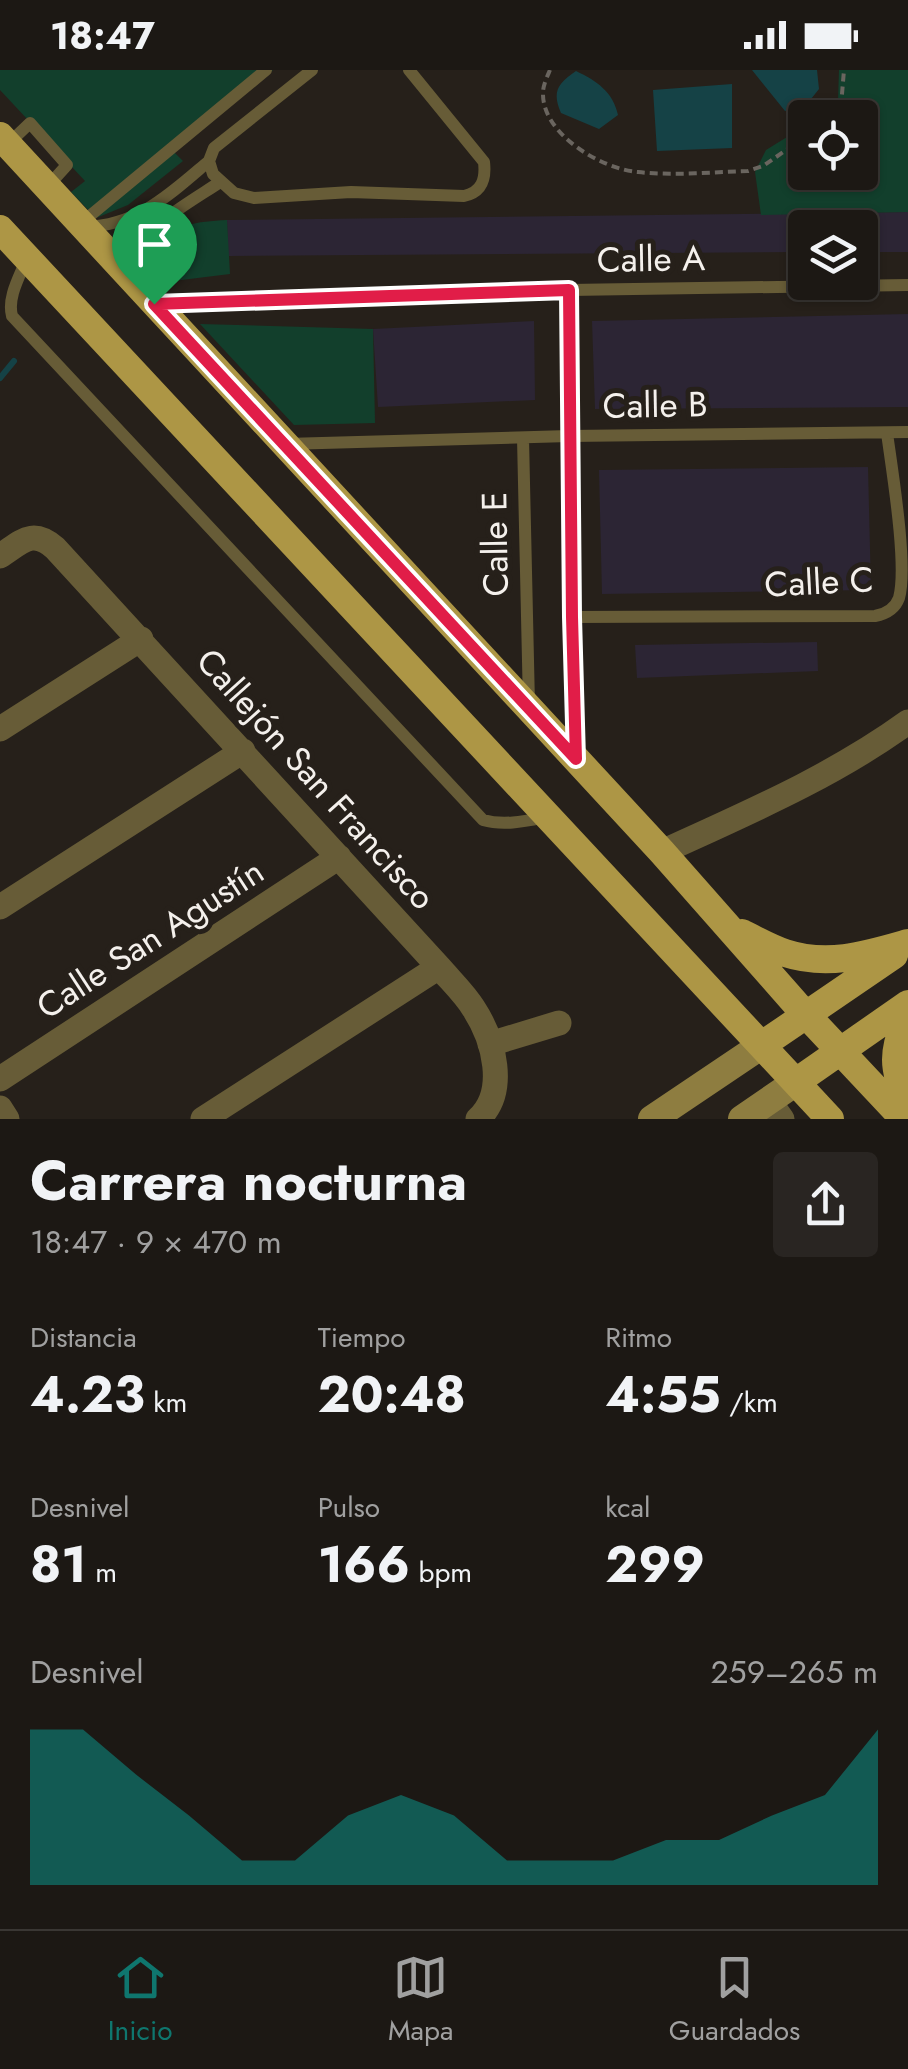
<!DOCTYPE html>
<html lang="es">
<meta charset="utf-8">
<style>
:root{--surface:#1c1814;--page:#292522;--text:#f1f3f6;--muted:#a0a0a0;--line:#3a3734;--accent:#0f766e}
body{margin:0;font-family:Jost,sans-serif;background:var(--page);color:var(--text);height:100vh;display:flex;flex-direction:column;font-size:38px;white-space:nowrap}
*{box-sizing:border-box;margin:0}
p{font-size:32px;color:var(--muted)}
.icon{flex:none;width:55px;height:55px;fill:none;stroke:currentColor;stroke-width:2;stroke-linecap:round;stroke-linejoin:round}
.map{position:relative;height:1049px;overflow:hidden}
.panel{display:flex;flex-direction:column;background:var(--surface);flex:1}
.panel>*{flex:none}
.tools{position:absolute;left:788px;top:30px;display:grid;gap:20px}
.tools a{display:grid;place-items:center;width:90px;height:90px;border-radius:10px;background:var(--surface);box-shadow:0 2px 8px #0004,0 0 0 2px var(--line);font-size:50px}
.pin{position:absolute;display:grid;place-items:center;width:85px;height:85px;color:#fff;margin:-102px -42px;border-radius:50% 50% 50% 0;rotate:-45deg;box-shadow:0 0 10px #0007}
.pin .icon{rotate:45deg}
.round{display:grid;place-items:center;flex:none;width:105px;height:105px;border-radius:10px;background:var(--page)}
.summary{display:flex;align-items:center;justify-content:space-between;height:170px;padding:0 30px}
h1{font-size:55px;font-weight:700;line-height:75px}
.stats{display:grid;grid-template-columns:repeat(3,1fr);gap:15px;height:170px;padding:10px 30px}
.stats div{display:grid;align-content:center}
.stats b{font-size:50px;font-weight:700}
.stats small{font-size:28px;font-weight:400}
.stats p{font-size:28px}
.chart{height:280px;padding:20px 30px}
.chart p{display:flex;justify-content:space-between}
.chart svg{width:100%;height:180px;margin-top:10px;fill:var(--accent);opacity:.7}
.status{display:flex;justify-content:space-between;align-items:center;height:70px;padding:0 50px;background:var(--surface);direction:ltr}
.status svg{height:28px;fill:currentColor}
.tab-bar{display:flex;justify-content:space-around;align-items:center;height:140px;border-top:2px solid var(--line);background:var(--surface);font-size:28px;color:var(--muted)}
.tab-bar a{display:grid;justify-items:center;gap:5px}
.tab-bar .current{color:var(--accent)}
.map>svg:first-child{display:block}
</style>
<div class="status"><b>18:47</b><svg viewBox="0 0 49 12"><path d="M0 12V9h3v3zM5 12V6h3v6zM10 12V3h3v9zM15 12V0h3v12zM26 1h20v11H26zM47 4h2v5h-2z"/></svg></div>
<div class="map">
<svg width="908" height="1049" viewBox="0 0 908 1049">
<rect width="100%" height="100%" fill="#26201a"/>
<path fill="#2c2534" d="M908 142V182H860V158H805V182L228 186 227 150Z
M908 244V337L595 339 592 251Z
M534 251 535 330 378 337 373 259Z
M868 397 871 520 602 524 599 400Z
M817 572 818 601 637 608 635 575Z"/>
<path fill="#123f2c" d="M0 0H273L174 82 183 91 128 135 96 148 71 122 85 111 0 20Z
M839 0H908V142L761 145 755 102 766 80 787 67 805 66V102H860V48L828 47 838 31Z
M227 150 230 204 157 213 153 178C175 153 196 152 227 150Z
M200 254 373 259 375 353 294 355Z"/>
<path fill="#154246" d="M752 0H817L819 19 807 34 785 41Z
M576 1C597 11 613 22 618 45L599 59 561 43C552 22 557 14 576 1Z
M732 14V78L657 81 653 20Z"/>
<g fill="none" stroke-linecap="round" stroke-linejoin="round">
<path stroke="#154246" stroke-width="6" d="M0 308 14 291"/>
<path stroke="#6a655f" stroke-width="4" stroke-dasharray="8 5" stroke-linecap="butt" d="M550 0C547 7 543 15 543 23 542 64 601 99 638 102 674 106 712 102 748 101L763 96 805 67
M833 48 841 36 844 0"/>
<path stroke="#675c37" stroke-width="12" d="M312 0 214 78 209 91 213 104 234 123 254 128 351 122 464 126C482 122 486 109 484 92L409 0
M8 74 30 53 67 95 48 116
M80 154 266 0
M85 157C139 155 170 124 209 91
M27 188C20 206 7 227 12 246L483 750C504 756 526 751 547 747
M140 212C140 202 137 189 140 179 145 156 200 126 220 112
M569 220 572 547 576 682
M157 234 569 220 908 215
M523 368 529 635
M286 374 569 366 908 362
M572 547 875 546C886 544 895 539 899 528 908 496 892 400 887 363"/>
<path stroke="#675c37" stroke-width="25" d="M0 486C22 472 32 458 55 478L439 897C451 911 465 924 474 939 494 970 508 1022 478 1049
M0 659 141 569
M662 782C747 743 832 707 908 652
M0 837 243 681
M490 974 559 953
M0 1009 339 787
M769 1031 782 1049
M0 1038 7 1049
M203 1049 439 897"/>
<path stroke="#8e7d40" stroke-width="28" d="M652 1049 762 975
M742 1049 796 1012"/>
<path stroke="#ad9645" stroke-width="28" d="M0 66 662 782 796 934 904 1049
M0 159 830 1049
M742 863C756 870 770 878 785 883 828 897 866 885 908 873
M908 945C892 981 892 998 908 1033
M762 975 894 885
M796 1012 908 934"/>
</g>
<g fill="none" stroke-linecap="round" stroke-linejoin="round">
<g stroke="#fff" stroke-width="20">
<path id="route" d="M569 220 572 547 576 689 154 234Z"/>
</g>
<use href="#route" stroke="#e11d48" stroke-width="12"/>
</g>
<g text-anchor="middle" stroke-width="10" stroke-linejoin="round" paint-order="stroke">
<g font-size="35" fill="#f4f0ec" stroke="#26201a">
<text transform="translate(651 189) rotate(-1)" y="12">Calle A</text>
<text transform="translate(655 335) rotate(-1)" y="12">Calle B</text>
<text transform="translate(495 474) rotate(-91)" y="12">Calle E</text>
<text transform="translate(819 512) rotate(-3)" y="12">Calle C</text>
<text transform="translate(316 709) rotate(48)" y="12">Callejón San Francisco</text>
<text transform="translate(150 869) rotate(-33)" y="12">Calle San Agustín</text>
</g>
</g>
</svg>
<div class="tools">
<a><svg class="icon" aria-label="locate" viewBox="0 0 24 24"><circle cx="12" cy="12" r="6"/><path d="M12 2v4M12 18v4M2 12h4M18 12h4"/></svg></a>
<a><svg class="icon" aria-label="layers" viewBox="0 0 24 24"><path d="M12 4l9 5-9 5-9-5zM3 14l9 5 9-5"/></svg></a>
</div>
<div class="pin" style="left:154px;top:234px;background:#1e9e55"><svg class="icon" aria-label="arrive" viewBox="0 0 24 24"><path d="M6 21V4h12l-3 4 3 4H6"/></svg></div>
</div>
<section class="panel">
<div class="summary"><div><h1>Carrera nocturna</h1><p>18:47 · 9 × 470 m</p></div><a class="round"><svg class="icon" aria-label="share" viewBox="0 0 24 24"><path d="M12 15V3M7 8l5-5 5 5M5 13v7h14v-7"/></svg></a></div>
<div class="stats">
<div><p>Distancia</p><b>4.23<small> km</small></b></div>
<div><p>Tiempo</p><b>20:48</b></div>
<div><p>Ritmo</p><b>4:55<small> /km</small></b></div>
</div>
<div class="stats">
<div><p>Desnivel</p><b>81<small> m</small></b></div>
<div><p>Pulso</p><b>166<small> bpm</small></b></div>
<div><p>kcal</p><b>299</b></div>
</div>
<div class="chart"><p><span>Desnivel</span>259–265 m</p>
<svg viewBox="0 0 160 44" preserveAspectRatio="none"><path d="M0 44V6L10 6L20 17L30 27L40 38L50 38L60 27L70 22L80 27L90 38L100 38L110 38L120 33L130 33L140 27L150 22L160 6V44z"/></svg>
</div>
</section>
<nav class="tab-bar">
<a class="current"><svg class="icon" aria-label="home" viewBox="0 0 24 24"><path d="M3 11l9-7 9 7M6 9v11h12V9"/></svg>Inicio</a>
<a><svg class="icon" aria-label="map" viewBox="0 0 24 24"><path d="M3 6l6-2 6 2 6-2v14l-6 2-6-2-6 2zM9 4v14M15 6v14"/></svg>Mapa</a>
<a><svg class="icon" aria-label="saved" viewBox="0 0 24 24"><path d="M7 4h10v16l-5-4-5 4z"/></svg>Guardados</a>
</nav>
